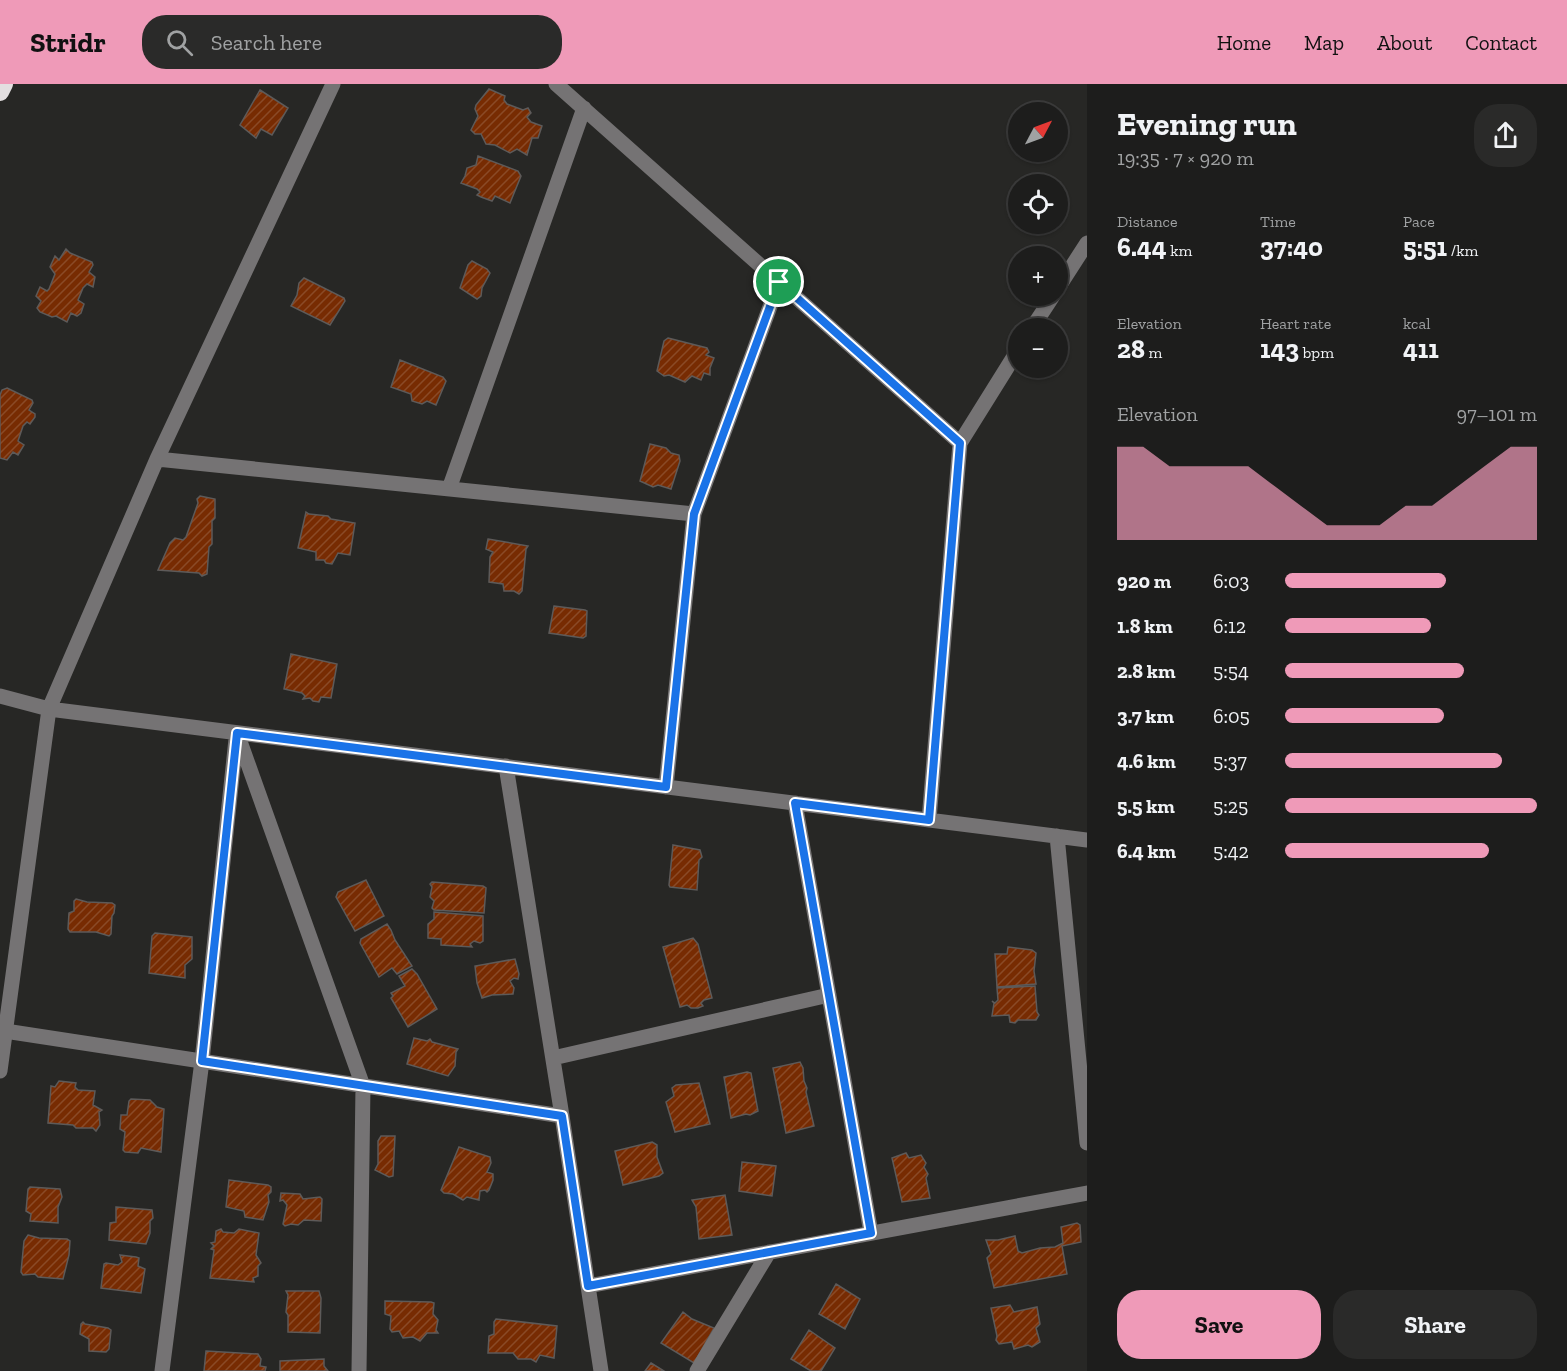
<!DOCTYPE html>
<meta charset="utf-8">
<style>
:root{--surface:#1d1d1c;--page:#2a2a29;--text:#f1f3f6;--muted:#a0a2a3;--line:#3b3b3b;--accent:#ef9ab8}
body{margin:0;font-family:"Zilla Slab",serif;background:var(--page);color:var(--text);height:100vh;display:flex;flex-direction:column;font-size:22px;white-space:nowrap}
*{box-sizing:border-box;margin:0}
p{font-size:20px;color:var(--muted)}
.icon{flex:none;width:33px;height:33px;fill:none;stroke:currentColor;stroke-width:2;stroke-linecap:round;stroke-linejoin:round}
.map{position:relative;flex:1;overflow:hidden}
.panel{display:flex;flex-direction:column;background:var(--surface);width:480px}
.panel>*{flex:none}
.needle{width:39px;rotate:49deg}
.tools{position:absolute;left:1008px;top:18px;display:grid;gap:12px}
.tools a{display:grid;place-items:center;width:60px;height:60px;border-radius:50%;background:var(--surface);box-shadow:0 2px 4px #0004,0 0 0 2px var(--line);font-size:30px}
.pin{position:absolute;display:grid;place-items:center;width:51px;height:51px;color:#fff;margin:-26px;border:3px solid #fff;border-radius:50%;box-shadow:0 2px 6px #0007}
.round{display:grid;place-items:center;flex:none;width:63px;height:63px;border-radius:24px;background:var(--page)}
.summary{display:flex;align-items:center;justify-content:space-between;height:102px;padding:0 30px}
h1{font-size:33px;font-weight:800;line-height:45px}
.metrics{display:grid;grid-template-columns:repeat(3,1fr);gap:9px;height:102px;padding:6px 30px}
.metrics div{display:grid;align-content:center}
.metrics b{font-size:26px;font-weight:800}
.metrics small{font-size:16px;font-weight:400}
.metrics p{font-size:16px}
.chart{height:168px;padding:12px 30px}
.chart p{display:flex;justify-content:space-between}
.chart svg{width:100%;height:108px;margin-top:6px;fill:var(--accent);opacity:.7}
.action{display:flex;gap:12px;margin-top:auto;padding:12px 30px}
.action a{flex:1;height:69px;border-radius:24px;background:var(--accent);color:#111;font-size:24px;font-weight:800;line-height:69px;text-align:center}
.action a+a{background:var(--page);color:var(--text)}
ul{padding:0 30px;list-style:none;font-size:20px}
li{display:grid;grid-template-columns:96px 72px 1fr;align-items:center;height:45px}
li i{height:15px;border-radius:8px;background:var(--accent)}
header{display:flex;align-items:center;gap:36px;box-sizing:border-box;height:84px;padding:0 30px;background:var(--accent);color:#111}
header strong{font-size:28px}
nav{display:flex;gap:33px;margin-inline-start:auto;font-size:21px}
.search{width:420px;height:54px;background:var(--page);display:flex;align-items:center;gap:15px;box-sizing:border-box;padding:0 21px;border-radius:24px;color:var(--muted);font-size:22px}
main{display:flex;flex:1;min-height:0}
.map>svg:first-child{display:block}
</style>
<header>
<strong>Stridr</strong>
<div class="search"><svg class="icon" aria-label="search" viewBox="0 0 24 24"><circle cx="10" cy="10" r="6"/><path d="M15 15l6 6"/></svg>Search here</div>
<nav><a>Home</a><a>Map</a><a>About</a><a>Contact</a></nav>
</header>
<main>
<div class="map">
<svg width="1087" height="1287" viewBox="0 0 1087 1287">
<defs>
<pattern id="building-hatch" width="6" height="6" patternUnits="userSpaceOnUse" patternTransform="scale(1.5)"><rect width="6" height="6" fill="#772b02"/><path d="M-1 1l2-2M0 6l6-6M5 7l2-2" fill="none" stroke="#8a4a27"/></pattern>
</defs>
<rect width="100%" height="100%" fill="#272725"/>
<path fill="url(#building-hatch)" stroke="#5d5a59" stroke-width="1.5" d="M489 5 505 12 504 16 507 20 523 26 528 24 531 29 527 33 531 38 542 42 538 54H532L527 71 517 65 510 69 495 61 486 60 481 50H475L471 46 478 32 475 25 476 21Z
M260 6 288 24 272 51 261 45 256 54 240 41Z
M478 72 518 87 521 92 510 119 495 112 492 117 481 113 477 111 480 108 477 105 461 99 465 92 467 84 476 81Z
M66 165 70 169 92 178 93 181 89 188 95 193 93 203 87 200 83 204 78 216 84 220 81 229 77 232 71 229 67 238 56 232 52 233 40 228 37 224 41 217 36 212 40 203 47 207 49 205 55 190 50 183 55 172 59 176Z
M472 177 487 185 490 189 482 204 481 212 477 215 460 204 468 181Z
M304 194 344 214 345 217 330 241 291 222 297 211 299 199Z
M668 254 707 264 709 268 706 271 714 274 710 284V291L704 289 701 296 692 292 685 298 669 291 664 292 657 287 664 257Z
M400 276 443 293 446 297 436 321 427 317 422 320 412 317 411 310 391 303Z
M7 304 32 316 33 319 29 326 35 330V333L30 340 27 338 23 342 18 357 24 361 18 371 13 368 7 376 0 374V311L2 306Z
M650 360 666 364 671 369 679 371 680 377 671 405 658 401 653 403 640 397Z
M200 412 215 415V434L212 437V460L209 463 207 490 202 492 199 489 158 486 170 459 175 454 183 456 186 453 198 419 197 415Z
M306 428 309 430 328 432 331 435 355 439 350 471 338 469 332 480 326 479 324 476H316V468L298 464Z
M488 455 528 462 526 465 522 507 519 510 514 507H504L503 500 489 498 490 473 493 468 486 465Z
M554 522 585 526 587 527 586 552 583 554 549 549Z
M291 570 337 580 331 614 321 613 319 618 313 617 310 614 303 615 305 612 302 609 284 605Z
M673 761 700 766 702 773 699 776 697 806 670 803 669 801Z
M366 796 384 832 355 847 336 813 338 808Z
M432 798 483 802 486 804 484 829 434 826 432 824 434 817 430 813 432 803 430 800Z
M76 815 87 818 112 819 115 821 114 829 112 832 111 850 109 852 96 848H70L68 845 69 829 74 827V817Z
M434 828 483 832V857L480 859 474 857 470 860 472 863 441 861V855L428 854V840L434 835Z
M387 840 391 846 395 856 412 882 397 890 392 884 379 893 360 859 361 855Z
M155 849 192 853V875L185 881V894L149 889 152 852Z
M693 854 698 860 712 914 704 916 701 919 703 922 698 924H691L687 921 680 923 663 863Z
M1008 863 1032 866 1036 869 1034 887 1036 900 997 903 995 870H1007Z
M515 875 519 890 518 895 514 894 510 897 514 904 513 910 492 911 482 914 477 899 475 882Z
M412 885 417 890 437 925 408 943 391 914 393 912 391 909 405 902 399 892Z
M1035 902 1037 928 1039 931 1036 936H1018L1015 939 1010 938 1009 931 992 932 994 919 992 917 995 919 998 916 997 904Z
M414 954 427 957 430 955 432 958 458 965 456 968 455 982 448 992 407 980Z
M800 978 803 984 804 997 807 1004 806 1008 814 1042 786 1049 773 984Z
M747 988 751 989 758 1027 750 1031 746 1030 731 1034 724 993Z
M59 997 76 999 75 1003 78 1006 95 1007 93 1021 102 1026 99 1028 100 1041 96 1047 93 1044H76L73 1041 48 1039 51 1002 55 1003Z
M699 999 710 1040 675 1048 666 1018 674 1012 672 1004 676 1001Z
M131 1015 150 1016 157 1023 164 1025 161 1068 141 1064 138 1069 125 1068 123 1066 125 1048 120 1045 121 1031H127L129 1017Z
M381 1052H395L393 1092 389 1093 375 1086 378 1080V1057Z
M652 1058 657 1061V1073L663 1089 659 1092 623 1101 615 1067Z
M459 1063 490 1073 491 1079 487 1088 493 1090V1096L489 1106 487 1108 485 1106 480 1107 479 1116 467 1113 463 1116 453 1110 444 1109 441 1106Z
M906 1069 909 1074 921 1071 926 1079 924 1083 928 1090 926 1094 930 1114 902 1118 892 1074Z
M742 1078 776 1082 772 1112 739 1107Z
M229 1096 268 1101 271 1103V1108L268 1111 269 1118 263 1136 245 1133 244 1127 226 1123Z
M30 1103 60 1105 62 1113 58 1123V1139L30 1137 31 1130 26 1127 28 1105Z
M281 1109 300 1110 303 1115 320 1113 322 1115 321 1137 304 1136 298 1141 291 1140 285 1142 283 1140 287 1121 283 1116 280 1117Z
M725 1111 732 1151 699 1155 696 1123 692 1116Z
M116 1123 152 1126 153 1134 150 1137V1149L146 1160 109 1156 110 1139 116 1138Z
M1077 1139 1080 1141 1081 1158 1062 1162 1067 1190 994 1204 987 1174 991 1170 986 1156H998L1015 1152 1018 1167 1022 1169 1040 1164 1055 1163 1063 1159 1061 1143Z
M221 1145 223 1148 234 1149 239 1145 259 1149 256 1171 261 1179 258 1182V1192L253 1194 254 1198 210 1194 214 1166 211 1165 214 1162 211 1159 215 1158 216 1147Z
M28 1151 39 1154 67 1155 70 1157 69 1171 63 1195 38 1193 35 1190 23 1191 21 1188 24 1157Z
M120 1171 136 1173 139 1174 138 1182 145 1185 141 1209 101 1204 104 1180 106 1179 118 1181 122 1178Z
M836 1200 860 1215 845 1245 819 1230Z
M286 1207H319L321 1214 320 1249 288 1248V1231L286 1228 288 1211Z
M385 1217 431 1218 434 1219 433 1230 438 1236 436 1246 438 1249H427L420 1257 413 1253 403 1254 399 1247 392 1248 390 1245 391 1232 385 1230Z
M1010 1221 1014 1228 1037 1223 1040 1240 1036 1244 1040 1258 1032 1263 1028 1261 1014 1265 1012 1258 999 1260 996 1256 997 1252 991 1224Z
M683 1228 692 1235 714 1244 694 1279 661 1259Z
M496 1235 557 1242 554 1274 540 1271 536 1278 531 1275H518L513 1269H488L489 1252 494 1250V1238Z
M83 1238 85 1240 108 1244 111 1246 109 1265 106 1268 89 1267V1255L80 1250 81 1240Z
M809 1246 835 1264 821 1287H811L791 1275Z
M206 1267 258 1270 261 1275 260 1282 266 1283 265 1287H204Z
M324 1275V1282L328 1287H280V1277Z
M651 1279 664 1287H645Z"/>
<g fill="none" stroke-linecap="round" stroke-linejoin="round">
<path stroke="#757374" stroke-width="15" d="M556 0 960 359
M1058 204 1087 159
M1032 244 1053 212
M157 375 694 430
M449 405 584 24
M0 612 49 625 1087 756
M237 649 363 1002 359 1287
M506 682 562 1032 601 1287
M666 703 694 430 779 198
M795 719 871 1149
M929 736 960 359 1018 266
M1057 752 1087 1059
M5 947 562 1032
M553 974 829 911
M0 987 49 625 157 375 333 0
M588 1202 1087 1109
M162 1287 202 977 236 655
M697 1287 769 1168"/>
<path stroke="#e3dfe0" stroke-width="18" d="M0 8 4 0"/>
</g>
<g fill="none" stroke-linecap="round" stroke-linejoin="round">
<g stroke="#fff" stroke-width="12">
<path id="route" d="M779 198 960 359 929 736 795 719 871 1149 588 1202 562 1032 202 977 237 649 666 703 694 430Z"/>
</g>
<use href="#route" stroke="#1a73e8" stroke-width="8"/>
</g>
</svg>
<div class="tools">
<a><svg class="needle" viewBox="-14 -14 28 28"><path d="M0-13l5 13h-10z" fill="#e53935"/><path d="M0 13l5-13h-10z" fill="#a0a2a3"/></svg></a>
<a><svg class="icon" aria-label="locate" viewBox="0 0 24 24"><circle cx="12" cy="12" r="6"/><path d="M12 2v4M12 18v4M2 12h4M18 12h4"/></svg></a>
<a>+</a>
<a>−</a>
</div>
<div class="pin" style="left:779px;top:198px;background:#1e9e55"><svg class="icon" aria-label="arrive" viewBox="0 0 24 24"><path d="M6 21V4h12l-3 4 3 4H6"/></svg></div>
</div>
<section class="panel">
<div class="summary"><div><h1>Evening run</h1><p>19:35 · 7 × 920 m</p></div><a class="round"><svg class="icon" aria-label="share" viewBox="0 0 24 24"><path d="M12 15V3M7 8l5-5 5 5M5 13v7h14v-7"/></svg></a></div>
<div class="metrics">
<div><p>Distance</p><b>6.44<small> km</small></b></div>
<div><p>Time</p><b>37:40</b></div>
<div><p>Pace</p><b>5:51<small> /km</small></b></div>
</div>
<div class="metrics">
<div><p>Elevation</p><b>28<small> m</small></b></div>
<div><p>Heart rate</p><b>143<small> bpm</small></b></div>
<div><p>kcal</p><b>411</b></div>
</div>
<div class="chart"><p><span>Elevation</span>97–101 m</p>
<svg viewBox="0 0 160 44" preserveAspectRatio="none"><path d="M0 44V6L10 6L20 14L30 14L40 14L50 14L60 22L70 30L80 38L90 38L100 38L110 30L120 30L130 22L140 14L150 6L160 6V44z"/></svg>
</div>
<ul>
<li><b>920 m</b>6:03<i style="width:64%"></i></li>
<li><b>1.8 km</b>6:12<i style="width:58%"></i></li>
<li><b>2.8 km</b>5:54<i style="width:71%"></i></li>
<li><b>3.7 km</b>6:05<i style="width:63%"></i></li>
<li><b>4.6 km</b>5:37<i style="width:86%"></i></li>
<li><b>5.5 km</b>5:25<i style="width:100%"></i></li>
<li><b>6.4 km</b>5:42<i style="width:81%"></i></li>
</ul>
<div class="action"><a>Save</a><a>Share</a></div>
</section>
</main>
